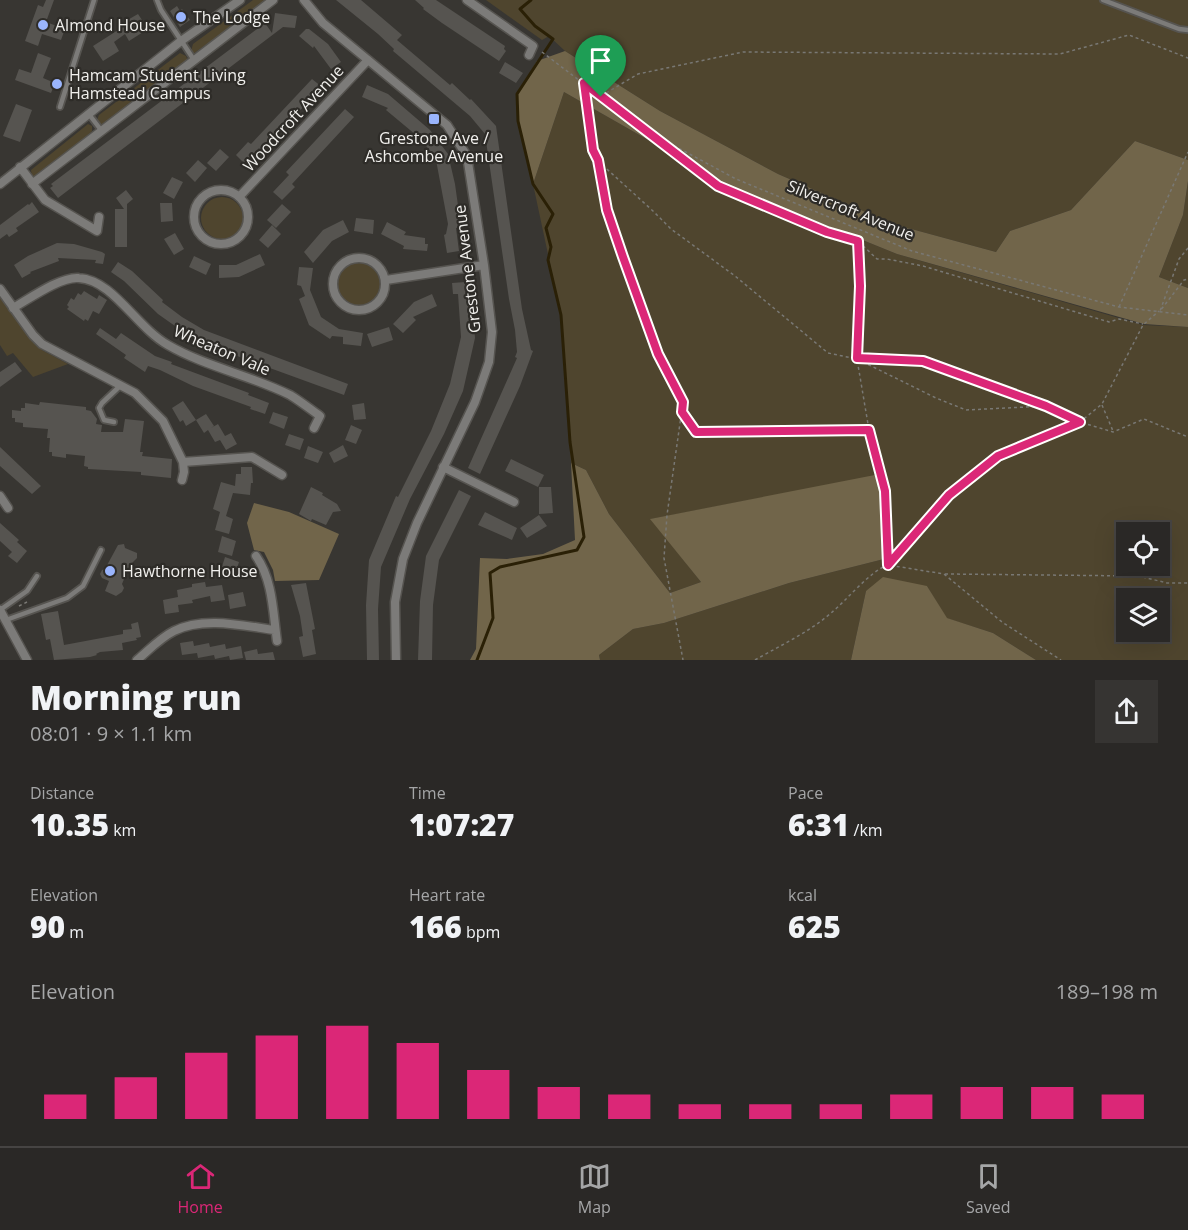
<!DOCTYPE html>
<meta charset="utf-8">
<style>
:root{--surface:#2a2826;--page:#363432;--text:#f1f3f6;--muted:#a5a6a7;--line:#464443;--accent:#db2777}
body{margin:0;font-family:"Open Sans",sans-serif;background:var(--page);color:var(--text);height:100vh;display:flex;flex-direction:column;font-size:22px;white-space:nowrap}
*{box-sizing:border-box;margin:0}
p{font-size:20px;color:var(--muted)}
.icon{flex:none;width:33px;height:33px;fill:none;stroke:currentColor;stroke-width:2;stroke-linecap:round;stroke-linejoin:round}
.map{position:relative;height:660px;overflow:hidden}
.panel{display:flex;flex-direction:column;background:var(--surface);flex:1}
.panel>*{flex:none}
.fabs{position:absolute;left:1116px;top:522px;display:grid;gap:12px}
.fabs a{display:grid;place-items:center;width:54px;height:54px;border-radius:0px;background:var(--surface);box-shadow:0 6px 24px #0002,0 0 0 2px var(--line);font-size:30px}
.pin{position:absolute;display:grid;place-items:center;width:51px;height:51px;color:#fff;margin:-62px -26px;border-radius:50% 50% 50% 0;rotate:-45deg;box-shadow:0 0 6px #0007}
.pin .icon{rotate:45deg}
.round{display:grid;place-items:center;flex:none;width:63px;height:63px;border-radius:0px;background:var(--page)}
.summary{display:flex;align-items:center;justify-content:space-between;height:102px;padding:0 30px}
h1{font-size:33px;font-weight:800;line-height:45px}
.figures{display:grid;grid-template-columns:repeat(3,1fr);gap:9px;height:102px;padding:6px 30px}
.figures div{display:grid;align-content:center}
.figures b{font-size:30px;font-weight:800}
.figures small{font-size:16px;font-weight:400}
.figures p{font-size:16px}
.chart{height:168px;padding:12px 30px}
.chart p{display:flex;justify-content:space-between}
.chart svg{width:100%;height:108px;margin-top:6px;stroke:var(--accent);stroke-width:6}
.tabs{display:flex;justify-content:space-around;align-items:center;height:84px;border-top:2px solid var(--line);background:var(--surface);font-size:16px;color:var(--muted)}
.tabs a{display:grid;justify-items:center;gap:3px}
.tabs .active{color:var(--accent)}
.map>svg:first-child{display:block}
</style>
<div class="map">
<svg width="1188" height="660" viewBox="0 0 1188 660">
<rect width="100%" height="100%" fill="#383632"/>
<path fill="#4f452e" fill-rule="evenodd" d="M253 0H268L193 54 191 51 193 44Z
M486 0H1188V160L1135 141 1071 210 1010 231 996 252 893 224 778 174 660 111 565 51 549 36 542 40Z
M180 53 186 56 188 61 102 125H99L97 120 99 115Z
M564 92 729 186 897 254 1143 325 1188 327V660H1036L993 633 946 618 927 586 866 591 851 660H600L599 655 633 629 664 623 789 583 884 559 880 475 651 519 701 582 670 593 609 514 586 470 571 463 561 315 533 184ZM1126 532H1160V566H1126ZM1126 598H1160V632H1126Z
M88 124 92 126V131L87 137 36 177H32L31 170Z
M1188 181V288L1159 277 1183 215Z
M201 218a21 21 0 1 1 42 0a21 21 0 1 1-42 0Z
M338 284a21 21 0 1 1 42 0a21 21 0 1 1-42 0Z
M0 298 42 350 68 364 33 377 13 353 7 356 0 345Z"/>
<path fill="#71654a" d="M565 51 660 111 778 174 893 224 996 252 1010 231 1071 210 1135 141 1188 160V181L1183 215 1159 277 1188 288V327L1144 324 897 254 729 186 564 92 533 184 518 121 517 94 537 61Z
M571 463 586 470 609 514 670 593 701 582 650 519 880 474 884 559 789 583 664 623 633 629 599 655 600 660H470L476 649 480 558 507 559 543 554 575 540Z
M254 503 289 512 339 534 319 580 275 581 273 570 264 552 254 550 247 523Z
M883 577 927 586 947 618 993 633 1036 660H851L866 591Z"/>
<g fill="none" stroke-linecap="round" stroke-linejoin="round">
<path stroke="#2a2006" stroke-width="3" d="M477 660 493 618 490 573 500 567 577 550 584 537 570 442 561 315 548 260 551 247 546 228 553 214 533 184 518 121 517 94 553 39 535 26 520 9 531 0"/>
</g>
<path fill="#565450" d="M46 0H54L46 22 65 29 61 40 42 34 38 46 25 41 38 5 43 7Z
M336 0H361L402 35 397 40 450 85 452 83 470 100 471 99 496 126 522 309 531 350 533 351 520 386 480 474 468 468 517 358 515 357 517 352 515 330 509 299 485 134 470 116 393 51 394 49 378 34Z
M415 0H436L505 46 504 49 506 51 499 61 442 23 423 9 424 8Z
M177 6 180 11 182 9 190 20 180 27 170 11Z
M275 13 297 16 295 28 283 27 58 198 50 188 53 186 51 184 265 23 272 33Z
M138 14 148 29 129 41 125 34 114 42 119 51 103 61 93 46 126 25 124 22Z
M306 29H309L328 44 341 62 331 69 314 46 313 48 299 36Z
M38 53 51 58 43 78 55 83 51 93 15 80 19 69 31 73Z
M505 62 523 73 516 83 499 73Z
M312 79 322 87 262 151 259 148 245 164 236 155 248 142 251 144Z
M367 85 388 94 430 130 448 154 455 184 461 227 456 228 459 251 447 253 444 235 446 234 448 224 436 160 422 140 386 110 388 108 362 97Z
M16 104 32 110 20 142 3 136Z
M345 109 354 117 292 184 295 187 282 200 273 192 289 175 286 172Z
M220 149 229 157 216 171 207 163Z
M198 160 207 168 195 182 186 173Z
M172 177 183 182 174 199 163 193Z
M126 190 133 199 127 204V247H115V209H124L116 198Z
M32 202 39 212 16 228 18 231 9 237 7 234 0 239V225L28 204 29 205Z
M160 203H172L173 221 161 222Z
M282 204 291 212 276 228 267 220Z
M356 218 374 220 373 234 354 231Z
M343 220 349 232 332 241 313 263 304 252 323 230Z
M387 222 406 232 404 235 425 238V244H428L427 251 403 249 404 246 381 234Z
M272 225 281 234 268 248 259 240Z
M175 233 184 249 174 255 164 239Z
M57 243 74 244 102 252 105 254 103 264 95 263 96 260 58 258 59 261 30 272 31 273 22 278 14 265 28 256Z
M260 254 265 265 239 277 219 278V265H236Z
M194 256 211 264 206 275 189 267Z
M118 262 132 271 163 300 162 302 182 317 204 330 348 384 344 395 242 358 192 336 175 326 158 314 124 281 111 272Z
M299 267 313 268 310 290 321 317 339 329 363 333 361 346 343 344V337L332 336 330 339 309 325 299 299 305 296 301 286 297 285Z
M465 282 466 297H472L475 338 463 391 444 434 410 499 381 567 378 609 379 660H367L366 605 369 560 396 496 398 497 431 431 450 384 461 337 458 294H453L452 283Z
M84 291 97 299 99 295 107 300 99 314 93 311 88 321 85 319 84 321 67 309 69 307 67 305 71 298 74 300 78 293 81 295Z
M432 294 437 306 413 317 416 320 403 333 393 324 414 302Z
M389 327 393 340 372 347 367 334Z
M100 328 116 339 121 333 155 356 172 362 171 364 249 393 248 395 269 403 265 414 250 409 251 407 193 386 160 370 148 366 145 372 124 358 126 355 96 334Z
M15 362 22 371 0 387V372Z
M183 401 196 420 186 426 183 420 180 422 172 408Z
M40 402 86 407V410L91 411 97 419 96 424 102 425 101 432H123L125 419 144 421 140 452H143L142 456 172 459 171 478 141 475V472L88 469V467L84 466 85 456 66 454V458L52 456V452H49L50 438H47L48 429 23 427V423L15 422V418H12V410L21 411V408H25V403L39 405Z
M364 403 366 419 354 420 352 405Z
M273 412 288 417 284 429 269 423Z
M206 414 214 426 211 428 218 424 225 436 231 433 237 444 226 450 220 440 215 442 208 430 204 433 196 420Z
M351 425 362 430 356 444 345 440Z
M289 434 304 439 300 450 285 445Z
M343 445 348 456 334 463 329 453Z
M308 446 323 452 318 463 304 458Z
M0 447 41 486 32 494 0 466Z
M511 459 544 475 538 487 505 471Z
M241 467H252L253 483H251L250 495 233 493 226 516 233 519 229 534 215 530 220 512 213 509 221 482 235 486 236 474H241Z
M311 487 323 493 322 495 337 504 341 511 333 512 326 525 312 519 311 521 299 514Z
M539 487H551L553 513 539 514Z
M459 490 471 496 439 560 433 605 432 660H418L420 601 426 556Z
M485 512 517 528 512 540 478 525Z
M539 515 547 526 527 538 520 528Z
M0 523 19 540 17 542 27 551 17 563 8 556 12 552 0 541Z
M222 536 236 541 232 556 218 552Z
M124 544 125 548 137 553V558L130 565 122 584 124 588 122 592 116 596 105 591 109 581 102 578 100 574 102 570 105 569 118 545Z
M225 557 239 562 234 577 220 573Z
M205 582 206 587 222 585 225 600 211 602 210 596 192 600 193 603 178 605 179 612 165 614 163 600 178 597 177 590 192 587V584Z
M306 583 315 629 312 630 316 654 303 657 299 637 303 636 300 616 291 585Z
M243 592 246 606 230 609 228 595Z
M58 611 64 645 123 634V630L132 629 131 624 138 622 141 637 136 638 137 640 122 643 123 650 100 652 96 654 97 655 90 657 54 660 50 639 46 640 41 614Z
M193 641 194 646 209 643 210 647 225 644 226 649 241 646 243 658 230 660 229 656 215 659 214 655 198 658 197 653 182 655 180 643Z
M257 649 258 654 273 652 275 660H246L244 652Z"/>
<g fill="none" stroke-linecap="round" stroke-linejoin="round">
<g stroke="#565450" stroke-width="8">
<path id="lane" d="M157 0 161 10 194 60
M1103 0 1179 29 1188 30
M60 107 94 0
M88 113 101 130
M114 422 104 420 99 408 102 403 121 385
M0 610 27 591 37 576
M6 620 67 598 83 586 101 550"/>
</g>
<g stroke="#565450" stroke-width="11">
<path id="street" d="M304 0 323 23 447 125 467 156 484 265 492 332 489 362 475 402 417 523 403 559 395 602 396 660
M467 0 533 46 529 55
M20 167 45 200 97 231 99 217
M0 184 181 41 240 0
M32 184 273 0
M194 217a27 27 0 1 1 54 0a27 27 0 1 1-54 0Z
M239 197 368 60
M333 284a26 26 0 1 1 52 0a26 26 0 1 1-52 0Z
M386 280 484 265
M0 289 33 335 42 344 135 393 163 421 183 462 184 472 182 480
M13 308C29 299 61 276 79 278 113 280 136 327 168 345 204 366 252 376 290 395 300 401 310 409 320 416L314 428
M183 462 252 457 282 475
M443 467 514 502
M0 496 8 508
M256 556C273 580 273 613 277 641
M0 610 27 660
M137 660C149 650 160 638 174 631 204 616 244 626 275 630"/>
</g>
<path stroke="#797874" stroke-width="1.5" stroke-dasharray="3 3" stroke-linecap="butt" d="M542 52 643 129 736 179 912 251 1119 307 1188 315
M584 84 593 150 598 161 607 210 658 354 683 402 667 515 664 558 683 660
M601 96 638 74 743 52 1060 54 1129 35 1188 58
M647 133 718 186 827 232 858 241 877 259H887L923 266 1109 322 1119 319 1143 324
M598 161 653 211 671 229 735 276 828 353 857 359 936 398 966 410 1046 406 1080 422 1113 432 1144 419 1188 437
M858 241 859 286 857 359 869 430 885 491 888 565 944 574 1002 622 1061 660
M1188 248 1179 259 1160 311 1184 280 1188 279
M1119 307 1188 152
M860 359 923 361 1045 406
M1102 405 1113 431
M682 413 697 432 868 430
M945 574 1139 576 1167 583H1188
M19 606 27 602
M755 660C781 645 808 633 831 613 846 601 871 570 888 565L949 495 998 456 1080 422 1102 404 1143 325 1159 311"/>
<use href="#lane" stroke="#7c7b79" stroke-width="4.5"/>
<use href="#street" stroke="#7c7b79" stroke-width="8"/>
</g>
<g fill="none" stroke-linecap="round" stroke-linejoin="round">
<g stroke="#fff" stroke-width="12">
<path id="route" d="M584 83 718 186 827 232 858 241 860 286 857 358 923 361 1046 406 1080 422 998 456 949 495 888 565 885 491 869 430 696 432 682 412 683 402 658 354 623 257 607 210 598 160 593 150Z"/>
</g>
<use href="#route" stroke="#db2777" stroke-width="8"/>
</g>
<g fill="#9ab5fd" stroke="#2e2c28" stroke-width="2">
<circle cx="181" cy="17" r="6"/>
<circle cx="43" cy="25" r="6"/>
<circle cx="57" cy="84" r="6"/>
<rect x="428" y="113" width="12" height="12" rx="3"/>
<circle cx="110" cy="571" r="6"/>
</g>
<g text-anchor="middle" stroke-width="4.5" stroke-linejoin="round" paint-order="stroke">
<g font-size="16" fill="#f1f0ed" stroke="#2e2c28" text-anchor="start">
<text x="193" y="23">The Lodge</text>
<text x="55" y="31">Almond House</text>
<text x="69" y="81">Hamcam Student Living<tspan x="69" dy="18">Hamstead Campus</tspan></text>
<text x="434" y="144" text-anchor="middle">Grestone Ave /<tspan x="434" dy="18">Ashcombe Avenue</tspan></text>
<text x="122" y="577">Hawthorne House</text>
</g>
<g font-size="16" fill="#f1f0ed" stroke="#2e2c28">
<text transform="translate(293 118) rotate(-47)" y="6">Woodcroft Avenue</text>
<text transform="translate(851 210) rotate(22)" y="6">Silvercroft Avenue</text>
<text transform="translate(467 269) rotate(-97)" y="6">Grestone Avenue</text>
<text transform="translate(222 350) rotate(23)" y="6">Wheaton Vale</text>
</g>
</g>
</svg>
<div class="fabs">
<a><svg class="icon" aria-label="locate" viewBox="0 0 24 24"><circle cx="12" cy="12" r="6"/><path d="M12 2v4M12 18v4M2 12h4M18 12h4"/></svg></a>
<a><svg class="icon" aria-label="layers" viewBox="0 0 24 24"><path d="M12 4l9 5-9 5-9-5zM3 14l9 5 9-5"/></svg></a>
</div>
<div class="pin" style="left:601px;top:97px;background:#1e9e55"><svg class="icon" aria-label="arrive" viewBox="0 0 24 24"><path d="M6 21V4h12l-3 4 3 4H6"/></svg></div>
</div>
<section class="panel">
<div class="summary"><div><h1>Morning run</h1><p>08:01 · 9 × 1.1 km</p></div><a class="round"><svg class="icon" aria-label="share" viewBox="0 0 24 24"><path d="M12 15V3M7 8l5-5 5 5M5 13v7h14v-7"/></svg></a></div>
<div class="figures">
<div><p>Distance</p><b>10.35<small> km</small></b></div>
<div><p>Time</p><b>1:07:27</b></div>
<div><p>Pace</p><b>6:31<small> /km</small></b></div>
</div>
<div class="figures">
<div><p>Elevation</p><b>90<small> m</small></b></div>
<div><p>Heart rate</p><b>166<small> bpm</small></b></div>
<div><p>kcal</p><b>625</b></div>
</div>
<div class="chart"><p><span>Elevation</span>189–198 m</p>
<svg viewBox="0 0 160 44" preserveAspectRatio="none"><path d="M5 44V34M15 44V27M25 44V17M35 44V10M45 44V6M55 44V13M65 44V24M75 44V31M85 44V34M95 44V38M105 44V38M115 44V38M125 44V34M135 44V31M145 44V31M155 44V34"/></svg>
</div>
</section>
<nav class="tabs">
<a class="active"><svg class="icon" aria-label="home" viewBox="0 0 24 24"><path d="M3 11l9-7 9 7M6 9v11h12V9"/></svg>Home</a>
<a><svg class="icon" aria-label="map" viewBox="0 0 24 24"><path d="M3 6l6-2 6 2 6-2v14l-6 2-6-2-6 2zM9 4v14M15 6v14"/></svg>Map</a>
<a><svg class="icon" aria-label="saved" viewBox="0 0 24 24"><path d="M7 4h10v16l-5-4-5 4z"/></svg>Saved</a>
</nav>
